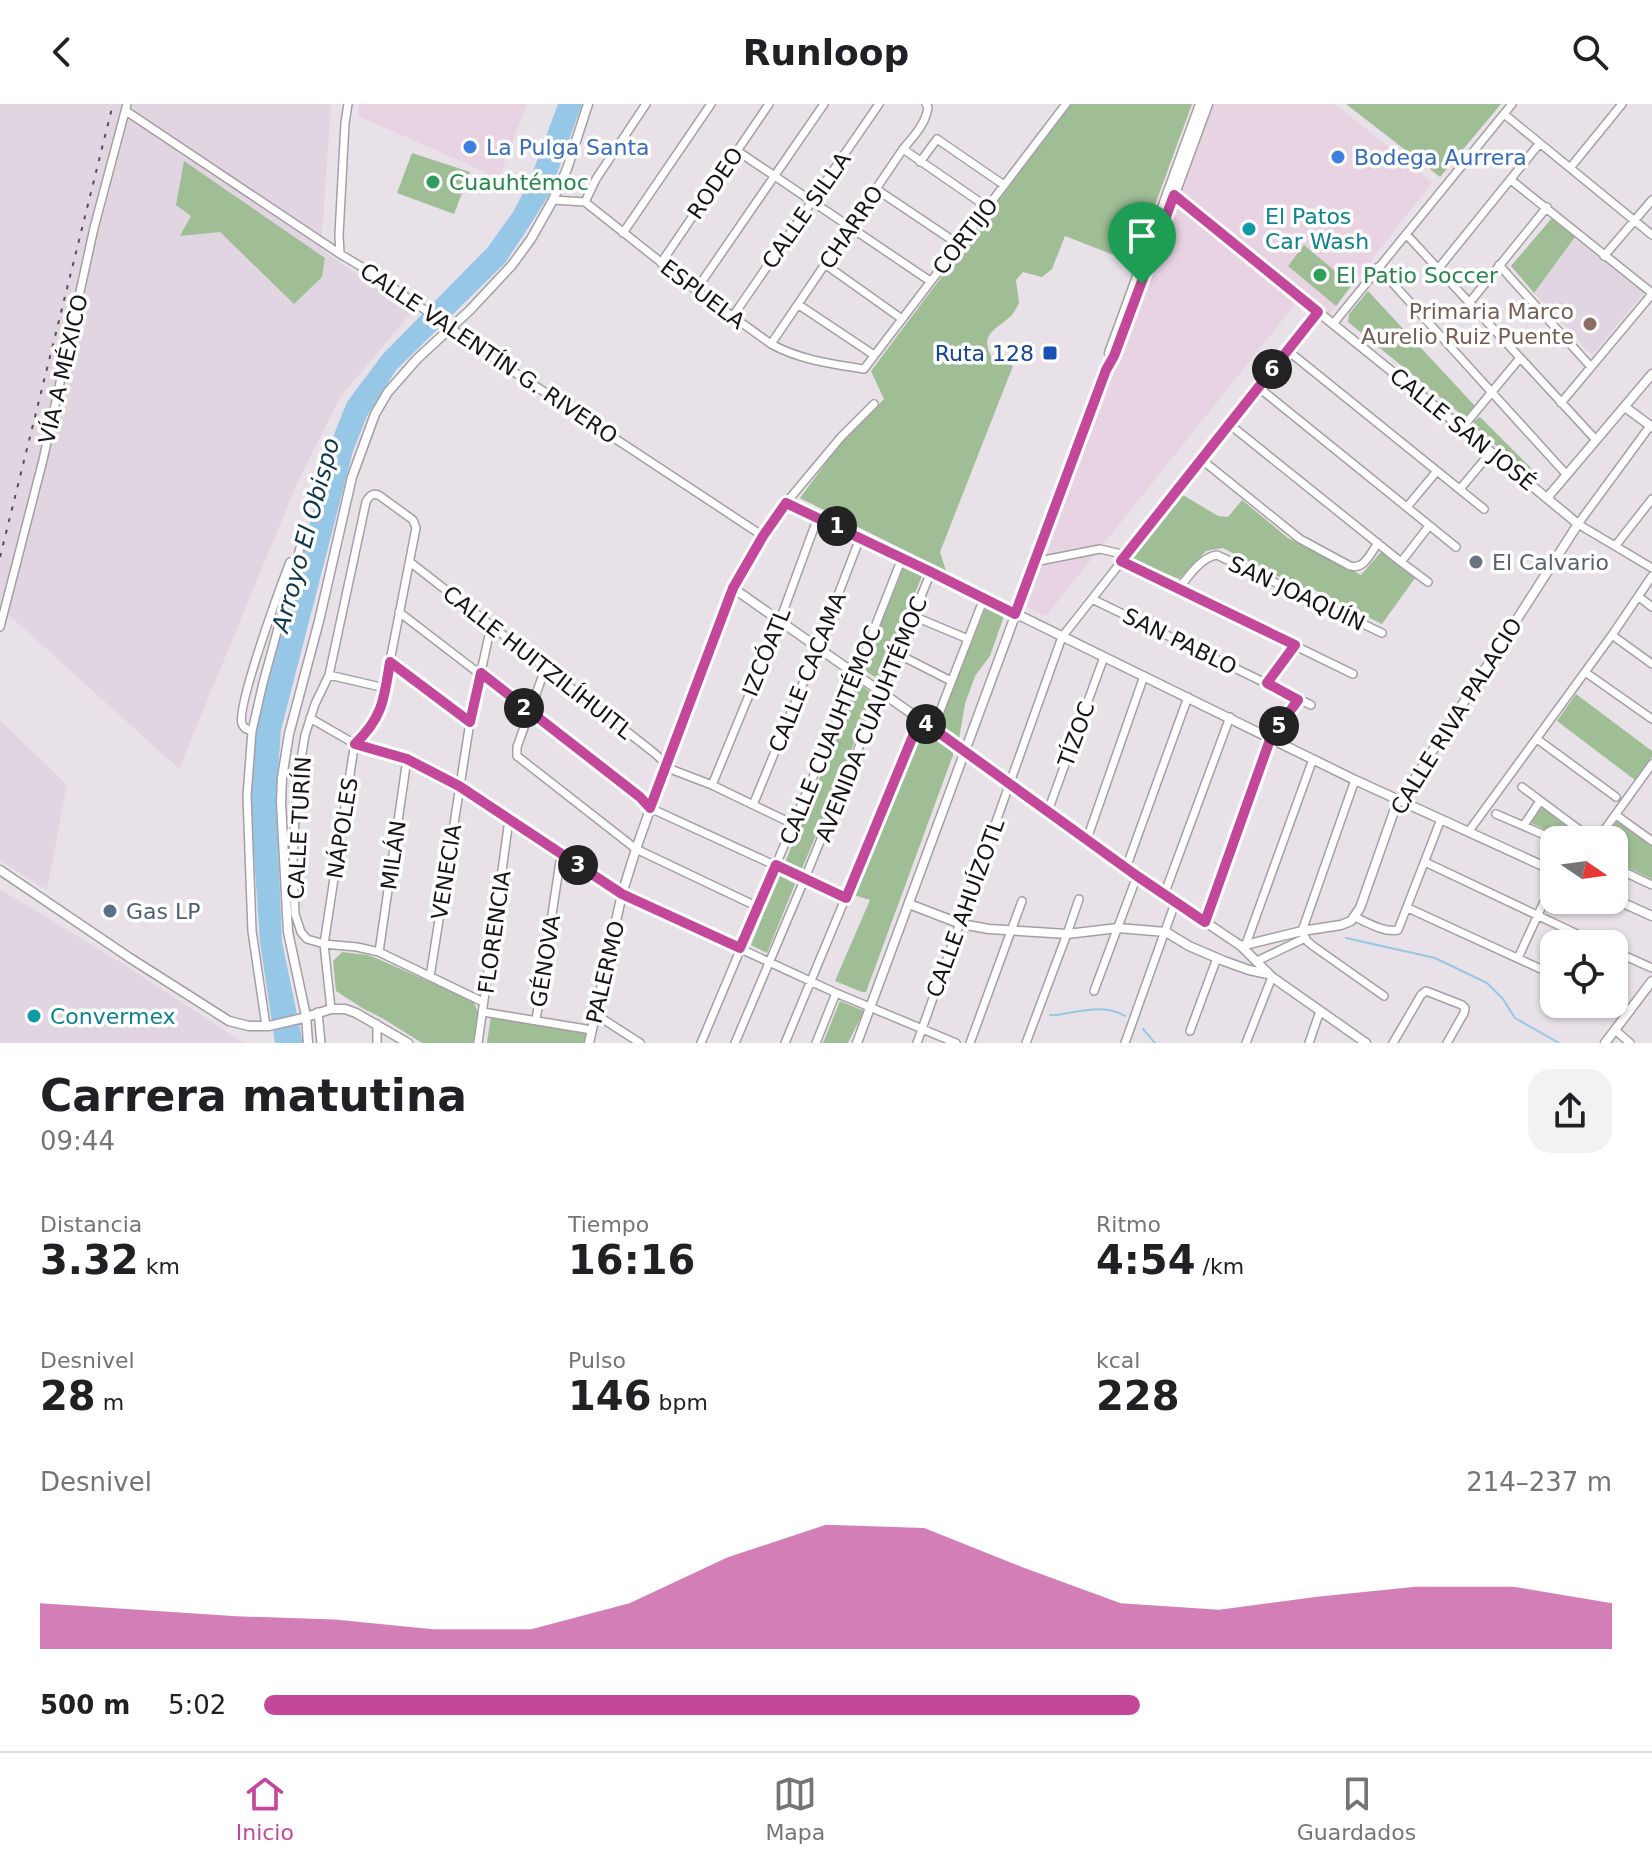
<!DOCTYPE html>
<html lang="es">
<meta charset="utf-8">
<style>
:root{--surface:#fff;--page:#f2f2f2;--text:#202124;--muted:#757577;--line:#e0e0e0;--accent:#c3489b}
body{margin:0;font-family:"DejaVu Sans",sans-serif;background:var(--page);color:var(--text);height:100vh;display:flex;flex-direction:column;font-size:30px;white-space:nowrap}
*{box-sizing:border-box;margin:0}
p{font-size:26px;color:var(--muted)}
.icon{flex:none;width:44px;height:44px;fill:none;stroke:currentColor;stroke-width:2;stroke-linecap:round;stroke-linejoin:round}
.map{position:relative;height:939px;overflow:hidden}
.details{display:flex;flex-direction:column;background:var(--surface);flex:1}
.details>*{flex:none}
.needle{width:52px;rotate:103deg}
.controls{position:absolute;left:1540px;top:722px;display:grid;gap:16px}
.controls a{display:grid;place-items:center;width:88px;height:88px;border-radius:16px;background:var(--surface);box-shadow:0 2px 6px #0004;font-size:40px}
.pin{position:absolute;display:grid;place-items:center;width:68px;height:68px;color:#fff;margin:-82px -34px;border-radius:50% 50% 50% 0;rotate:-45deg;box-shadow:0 0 8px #0007}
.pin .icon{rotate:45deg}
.km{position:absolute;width:40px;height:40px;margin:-20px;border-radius:50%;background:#222;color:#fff;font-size:22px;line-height:40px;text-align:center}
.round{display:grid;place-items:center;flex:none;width:84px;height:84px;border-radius:24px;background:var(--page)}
.head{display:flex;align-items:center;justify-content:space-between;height:136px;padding:0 40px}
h1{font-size:44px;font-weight:700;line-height:60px}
.metrics{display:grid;grid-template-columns:repeat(3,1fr);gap:12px;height:136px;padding:8px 40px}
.metrics div{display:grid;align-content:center}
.metrics b{font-size:40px;font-weight:700}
.metrics small{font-size:22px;font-weight:400}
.metrics p{font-size:22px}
.chart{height:224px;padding:16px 40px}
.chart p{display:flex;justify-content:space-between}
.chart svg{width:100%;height:144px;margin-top:8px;fill:var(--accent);opacity:.7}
ul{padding:0 40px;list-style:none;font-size:26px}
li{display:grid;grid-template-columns:128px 96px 1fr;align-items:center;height:60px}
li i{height:20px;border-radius:10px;background:var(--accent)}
header{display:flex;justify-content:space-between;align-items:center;height:104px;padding:0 40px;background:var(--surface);font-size:36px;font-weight:700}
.tab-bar{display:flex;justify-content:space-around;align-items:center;height:112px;border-top:2px solid var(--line);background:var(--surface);font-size:22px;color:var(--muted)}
.tab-bar a{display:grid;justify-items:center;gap:4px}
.tab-bar .current{color:var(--accent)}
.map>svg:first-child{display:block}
</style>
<header><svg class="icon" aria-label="back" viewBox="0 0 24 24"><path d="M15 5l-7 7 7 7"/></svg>Runloop<svg class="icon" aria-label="search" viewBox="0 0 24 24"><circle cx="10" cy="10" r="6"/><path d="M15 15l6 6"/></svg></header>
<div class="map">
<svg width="1652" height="939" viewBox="0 0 1652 939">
<rect width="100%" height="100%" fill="#e8e2e8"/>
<path fill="#e8d3e2" d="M359 0H527L499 74 358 12Z
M1213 0H1335L1432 78 1324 218 1297 198 1046 512 1025 503Z"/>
<path fill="#e1d5e1" d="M0 0H331L321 145 411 209 341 292 296 382 179 665 0 503Z
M1575 133 1646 187 1592 251 1534 189Z
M0 616 67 681 47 786 0 757Z
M0 785 120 858 244 939H0Z"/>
<path fill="#9fbe95" d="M1071 0H1192L1133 161 1119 153 1065 132 1052 165 1042 173 1023 168 1016 176 1019 199C1017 203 1015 207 1012 211 998 225 978 229 992 254L1013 262 940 448 946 467 800 394 836 345 884 295 871 267Z
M1346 0H1501L1440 73Z
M412 49 470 68 454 110 397 89Z
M184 57 325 154 322 173 294 200 220 128 180 132 191 112 176 101Z
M1552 114 1575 133 1534 189 1511 162Z
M1304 141 1352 181 1336 202 1288 162Z
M1368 187 1475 302 1467 311 1463 312 1348 218 1349 210Z
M1480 313 1541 374 1523 364 1473 322 1474 317Z
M1183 391 1218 412 1228 413 1242 396 1288 434 1361 471 1381 448 1415 474 1382 520 1311 484 1299 483 1223 444 1206 447 1179 475 1131 455Z
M904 462 922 472 879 576 863 565Z
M986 503 1004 512 990 552 975 572 965 600 959 635 939 620Z
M858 579 874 591 801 767 784 761Z
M1576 590 1652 647V653L1635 676 1557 617Z
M924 623 954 645 953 651 866 888H862L835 877 870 796 854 791Z
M1543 701 1589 736H1568L1531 719Z
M1618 716 1652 740V775L1614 757V736H1603Z
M779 771 795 780 767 849 751 841Z
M342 848 367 851 376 854 473 897 479 910 475 939H422L382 914 364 905 336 887 333 857Z
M840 897 864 907 848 939H823Z
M491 911 587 928 585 939H487Z"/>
<path fill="#96c7e6" d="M558 0H582L550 89 532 118 505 159 396 266 367 312 353 347 281 626 276 694 282 838 303 939H275L260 838 250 693 257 620 331 338 347 298 383 250 488 143 513 108 529 78Z"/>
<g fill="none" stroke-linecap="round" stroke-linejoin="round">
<path stroke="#96c7e6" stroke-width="2" d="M1346 834 1435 854 1487 879 1503 895 1515 914 1559 939
M1050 911H1056C1078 908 1105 899 1125 912
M1143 925 1155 939"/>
<g stroke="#a59ea5" stroke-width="10">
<path id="minor" d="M126 7 340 150 372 169 508 264 763 432
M1504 10 1652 131
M903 45 987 103
M736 46 930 177
M920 58 937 35 1004 81
M1570 64 1622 0
M1511 76 1652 189
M876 85 958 140
M553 96 585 98 696 186 771 240C800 256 832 260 864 265L1066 0
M585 98 596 75 646 0
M623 129 711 0
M1406 130 1596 336
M340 150 339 131 345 19 348 0
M1604 152 1652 96
M661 159 769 0
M826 161 902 215
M1499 161 1591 263
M1378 163 1566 370
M1438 165 1539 40
M696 186 824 0
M1470 198 1547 103
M799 201 874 251
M733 212 879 0
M1333 220 1512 0
M771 240 903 45C913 33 926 20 928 3L926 0
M1287 246 1484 405
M1258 283 1456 443
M1561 299 1652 190
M1229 320 1401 458 1428 478
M1650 322 1578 420 1652 464
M1462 324 1520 254
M1202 356 1300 435 1350 462C1364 466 1370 450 1378 439
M1460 385 1491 348
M786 399 841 333 874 300
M1407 403 1437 367
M1616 441 1652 395
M1121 457 1353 570
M410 458 653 648 662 656 665 663 712 681 793 720
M1034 458 1100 445 1126 451
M1401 458 1429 422
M1179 484C1189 472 1201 453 1217 451L1382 529
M1639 493 1652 503
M1092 495 1311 601
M399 508 640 693 650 704 846 794
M913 512 968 535
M0 523 43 356 94 124 127 0
M1612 531 1652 560
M898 550 951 577
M390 558 470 618
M545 565 517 643V652L636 745 758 803
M1585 568 1652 615
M329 571 385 584
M1267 579 1295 541
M310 614 355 640 407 655 459 682 622 790 836 889 956 939
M933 625 984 494
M252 627C247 625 244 625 242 620 236 603 281 481 290 458
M1537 635 1616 693
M1355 676 1302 827 1307 837 1313 842 1384 892
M712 681 780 516 818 413
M1522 683 1589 733 1595 735 1600 732 1652 660
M753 701 818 543 860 434
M1048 707 1104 553
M1496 710 1556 736
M1616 711 1652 737
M1524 721 1540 697
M1469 727 1612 531 1652 472
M1087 735 1144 572
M1425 758 1598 840
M1614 763 1652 781
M1126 764 1188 593
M1164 791 1230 613
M1408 804 1554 871
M1355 813C1368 819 1385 829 1398 826L1441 715
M1205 818 1271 633 1298 596
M1246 840 1313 655
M1614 847 1652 864
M379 848 407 655
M1518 854 1554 776
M1257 857 1305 834
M430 873 470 618 491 522
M1094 887 1137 772
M1614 899 1630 907
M331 905 324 840 353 650 355 640 369 626 381 603 416 424 413 416 380 392C373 388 369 392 366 398L329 571 315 600 305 631 299 668 294 728 293 757 295 810 301 828 307 835 324 840 357 843 379 848 483 898
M318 908 321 939
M483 908 592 926
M595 910 640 939
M536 916 561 751
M377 920V939
M266 922 252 827 247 692 252 627 263 579 303 433
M1615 926 1630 939
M1190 927 1217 854
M478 939 509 716
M701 939 858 566 902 454
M735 939 805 774 931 468
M785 939 920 615
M816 939 836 889
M917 939 1062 533 1318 208
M970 939 1022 797
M1026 939 1067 830 1079 795
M1125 939 1175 799
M1246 939 1272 873
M1309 939 1320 907
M1393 939 1421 891 1426 887 1462 901 1465 904 1464 909 1447 939"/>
</g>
<g stroke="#a59ea5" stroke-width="11">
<path id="tertiary" d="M1168 87 1462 324 1578 420 1405 690 1398 696 1360 804 1351 817 1341 821 1302 827 1241 842
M1109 249 1200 0
M1625 303 1652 323
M1547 394 1652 270
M733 484 1009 678 1137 772 1241 842 1272 873 1366 939
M0 766 130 854 229 917 249 922H269L303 914 331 905H345L356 909 408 939
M1614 795 1652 812
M909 800 961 820 989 825 1067 830 1118 824 1166 828 1189 842 1224 857 1249 866 1268 870
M308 939 306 912 288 828 281 698 282 674 289 630 319 517 352 373 375 310 388 288 417 255 470 206 512 161 531 135 553 96 567 65 588 0
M589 939 622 790 636 745 665 663 733 484 763 432 786 399 931 468 1355 676 1554 767
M857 939 1106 266 1114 252 1142 180 1208 0
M1605 939 1652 877"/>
</g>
<use href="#minor" stroke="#fff" stroke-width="7"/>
<use href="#tertiary" stroke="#fff" stroke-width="8"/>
<path stroke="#545054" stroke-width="2" stroke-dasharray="4 8" stroke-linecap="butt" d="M0 453 113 0"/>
</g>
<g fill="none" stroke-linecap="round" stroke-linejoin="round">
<g stroke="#fff" stroke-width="16">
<path id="route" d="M1174 91 1318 208 1121 457 1295 541 1267 579 1298 596 1271 633 1205 818 1137 772 920 615 846 794 776 761 740 844 622 790 459 682 407 655 355 640C383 613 384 595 390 558L470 618 481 569 640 693 650 704 733 484 763 432 786 399 931 468 1015 510 1106 266 1114 252Z"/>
</g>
<use href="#route" stroke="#c3489b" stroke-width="10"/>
</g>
<g fill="#3f7fe0" stroke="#fff" stroke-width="3">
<circle cx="470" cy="43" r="8"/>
<circle cx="1338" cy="53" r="8"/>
</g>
<g fill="#2e9e5b" stroke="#fff" stroke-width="3">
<circle cx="433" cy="78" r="8"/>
<circle cx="1320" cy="171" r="8"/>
</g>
<g fill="#0f9aa8" stroke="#fff" stroke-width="3">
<circle cx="1249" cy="125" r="8"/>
<circle cx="34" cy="912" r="8"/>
</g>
<circle fill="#8d6e63" stroke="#fff" stroke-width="3" cx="1590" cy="220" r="8"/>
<rect fill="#1a4fb4" stroke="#fff" stroke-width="3" x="1042" y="241" width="16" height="16" rx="4"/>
<circle fill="#6b7280" stroke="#fff" stroke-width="3" cx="1476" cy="458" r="8"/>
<circle fill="#5c6f8a" stroke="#fff" stroke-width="3" cx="110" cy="807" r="8"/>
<g text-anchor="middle" stroke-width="7" stroke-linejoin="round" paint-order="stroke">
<g font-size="22" fill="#366cbe" stroke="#fff" text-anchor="start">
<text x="486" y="51">La Pulga Santa</text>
<text x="1354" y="61">Bodega Aurrera</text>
</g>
<g font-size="22" fill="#27864d" stroke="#fff" text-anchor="start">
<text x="449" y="86">Cuauhtémoc</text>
<text x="1336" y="179">El Patio Soccer</text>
</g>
<g font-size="22" fill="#171417" stroke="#fff">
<text transform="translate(715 79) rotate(-56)" y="8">RODEO</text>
<text transform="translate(806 106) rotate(-55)" y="8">CALLE SILLA</text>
<text transform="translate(851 123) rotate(-56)" y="8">CHARRO</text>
<text transform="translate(965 132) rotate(-52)" y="8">CORTIJO</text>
<text transform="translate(703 190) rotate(37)" y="8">ESPUELA</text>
<text transform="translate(489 249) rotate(34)" y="8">CALLE VALENTÍN G. RIVERO</text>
<text transform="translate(63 265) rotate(-77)" y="8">VÍA A MÉXICO</text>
<text transform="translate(1463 325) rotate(39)" y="8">CALLE SAN JOSÉ</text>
<text transform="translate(1297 489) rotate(25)" y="8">SAN JOAQUÍN</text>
<text transform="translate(1180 537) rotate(26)" y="8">SAN PABLO</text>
<text transform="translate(766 548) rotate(-68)" y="8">IZCÓATL</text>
<text transform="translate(538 558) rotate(38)" y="8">CALLE HUITZILÍHUITL</text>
<text transform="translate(807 568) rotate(-68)" y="8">CALLE CACAMA</text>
<text transform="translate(1456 612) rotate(-58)" y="8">CALLE RIVA PALACIO</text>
<text transform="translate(871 615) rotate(-68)" y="8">AVENIDA CUAUHTÉMOC</text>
<text transform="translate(1076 630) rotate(-70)" y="8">TÍZOC</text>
<text transform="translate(830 631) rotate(-68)" y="8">CALLE CUAUHTÉMOC</text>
<text transform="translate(299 724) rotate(-87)" y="8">CALLE TURÍN</text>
<text transform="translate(342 724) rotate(-81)" y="8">NÁPOLES</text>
<text transform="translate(393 751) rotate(-82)" y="8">MILÁN</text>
<text transform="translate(446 768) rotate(-81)" y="8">VENECIA</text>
<text transform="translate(965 804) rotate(-70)" y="8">CALLE AHUÍZOTL</text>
<text transform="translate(494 828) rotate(-82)" y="8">FLORENCIA</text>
<text transform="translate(545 857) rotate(-81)" y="8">GÉNOVA</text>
<text transform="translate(605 868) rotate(-77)" y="8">PALERMO</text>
</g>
<g font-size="22" fill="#0d838f" stroke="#fff" text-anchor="start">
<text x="1265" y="120">El Patos<tspan x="1265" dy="25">Car Wash</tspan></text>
<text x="50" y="920">Convermex</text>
</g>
<g font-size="22" fill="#785e54" stroke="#fff" text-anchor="end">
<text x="1574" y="215">Primaria Marco<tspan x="1574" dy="25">Aurelio Ruiz Puente</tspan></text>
</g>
<g font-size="22" fill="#164399" stroke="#fff" text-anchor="end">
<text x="1034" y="257">Ruta 128</text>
</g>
<g font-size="22" fill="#5b616d" stroke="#fff" text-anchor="start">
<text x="1492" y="466">El Calvario</text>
</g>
<g font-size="22" fill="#4e5e75" stroke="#fff" text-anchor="start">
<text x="126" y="815">Gas LP</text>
</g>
<g font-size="24" font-style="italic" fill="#0e374d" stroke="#fff">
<text transform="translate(306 431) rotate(-75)" y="8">Arroyo El Obispo</text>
</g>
</g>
</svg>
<div class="controls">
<a><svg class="needle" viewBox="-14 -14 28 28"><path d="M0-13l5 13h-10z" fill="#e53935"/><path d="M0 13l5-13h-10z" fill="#757577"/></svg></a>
<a><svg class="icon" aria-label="locate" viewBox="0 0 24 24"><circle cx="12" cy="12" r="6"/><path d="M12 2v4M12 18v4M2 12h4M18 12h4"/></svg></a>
</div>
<div class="pin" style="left:1142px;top:180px;background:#1e9e55"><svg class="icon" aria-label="arrive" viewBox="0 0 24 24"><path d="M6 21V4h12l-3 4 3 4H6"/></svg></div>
<b class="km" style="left:837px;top:422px">1</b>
<b class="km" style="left:524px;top:604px">2</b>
<b class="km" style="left:578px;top:761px">3</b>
<b class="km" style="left:926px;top:620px">4</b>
<b class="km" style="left:1279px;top:622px">5</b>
<b class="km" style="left:1272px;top:265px">6</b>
</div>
<section class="details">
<div class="head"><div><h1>Carrera matutina</h1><p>09:44</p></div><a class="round"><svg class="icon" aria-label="share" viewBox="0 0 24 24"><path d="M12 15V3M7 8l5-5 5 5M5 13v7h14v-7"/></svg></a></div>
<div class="metrics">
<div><p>Distancia</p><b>3.32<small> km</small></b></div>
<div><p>Tiempo</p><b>16:16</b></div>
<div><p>Ritmo</p><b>4:54<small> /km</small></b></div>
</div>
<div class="metrics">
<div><p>Desnivel</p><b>28<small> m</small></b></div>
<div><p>Pulso</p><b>146<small> bpm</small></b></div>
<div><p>kcal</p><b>228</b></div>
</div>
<div class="chart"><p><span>Desnivel</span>214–237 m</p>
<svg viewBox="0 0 160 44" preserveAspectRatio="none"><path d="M0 44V30L10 32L20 34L30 35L40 38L50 38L60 30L70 16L80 6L90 7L100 19L110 30L120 32L130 28L140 25L150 25L160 30V44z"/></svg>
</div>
<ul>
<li><b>500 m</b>5:02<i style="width:65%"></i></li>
</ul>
</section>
<nav class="tab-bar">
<a class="current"><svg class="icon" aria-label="home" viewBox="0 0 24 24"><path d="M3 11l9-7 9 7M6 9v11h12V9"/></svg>Inicio</a>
<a><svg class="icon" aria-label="map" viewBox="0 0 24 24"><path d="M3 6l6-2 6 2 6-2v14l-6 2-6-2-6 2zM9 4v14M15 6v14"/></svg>Mapa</a>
<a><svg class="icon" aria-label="saved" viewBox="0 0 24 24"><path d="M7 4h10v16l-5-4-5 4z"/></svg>Guardados</a>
</nav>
